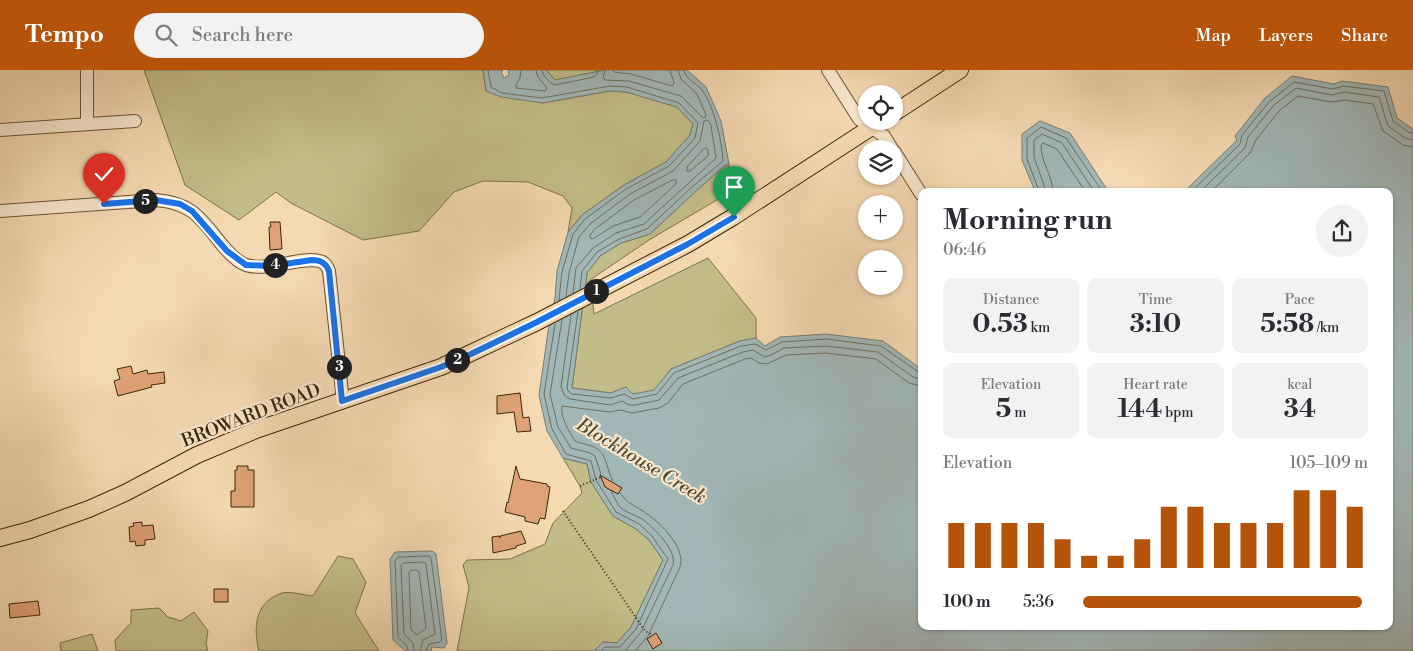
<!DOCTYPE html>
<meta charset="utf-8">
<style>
:root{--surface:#fff;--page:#f2f2f3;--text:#2b2b33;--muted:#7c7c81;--accent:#b45309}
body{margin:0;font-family:"Libre Bodoni",serif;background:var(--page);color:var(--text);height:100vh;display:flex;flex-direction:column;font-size:19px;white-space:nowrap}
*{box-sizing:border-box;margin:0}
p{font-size:16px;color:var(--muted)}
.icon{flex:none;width:28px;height:28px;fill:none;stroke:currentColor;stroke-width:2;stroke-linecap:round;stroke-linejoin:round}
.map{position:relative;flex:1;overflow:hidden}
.details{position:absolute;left:918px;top:118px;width:475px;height:442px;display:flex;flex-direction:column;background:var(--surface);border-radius:10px;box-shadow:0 1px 4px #0004}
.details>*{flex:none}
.controls{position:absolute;left:858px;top:15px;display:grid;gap:10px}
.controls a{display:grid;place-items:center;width:45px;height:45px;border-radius:50%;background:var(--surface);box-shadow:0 1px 4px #0004;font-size:25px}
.pin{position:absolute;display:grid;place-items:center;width:42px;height:42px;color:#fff;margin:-51px -21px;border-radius:50% 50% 50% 0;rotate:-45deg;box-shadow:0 0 5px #0007}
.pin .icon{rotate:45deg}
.km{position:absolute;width:25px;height:25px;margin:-12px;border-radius:50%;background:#222;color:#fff;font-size:14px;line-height:25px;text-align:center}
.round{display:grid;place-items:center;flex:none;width:52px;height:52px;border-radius:26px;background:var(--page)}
.head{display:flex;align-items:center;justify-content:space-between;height:85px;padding:0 25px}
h1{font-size:28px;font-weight:800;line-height:38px}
.figures{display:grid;grid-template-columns:repeat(3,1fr);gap:8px;height:85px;padding:5px 25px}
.figures div{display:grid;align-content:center;border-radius:10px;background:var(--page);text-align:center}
.figures b{font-size:25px;font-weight:800}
.figures small{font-size:14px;font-weight:400}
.figures p{font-size:14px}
.chart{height:140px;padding:10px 25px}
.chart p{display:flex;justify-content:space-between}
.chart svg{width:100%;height:90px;margin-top:5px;stroke:var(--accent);stroke-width:6}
ul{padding:0 25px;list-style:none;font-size:16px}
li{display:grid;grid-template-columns:80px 60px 1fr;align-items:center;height:38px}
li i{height:12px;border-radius:6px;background:var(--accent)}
header{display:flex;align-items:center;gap:30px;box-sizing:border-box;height:70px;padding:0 25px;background:var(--accent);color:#fff}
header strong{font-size:24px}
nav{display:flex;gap:28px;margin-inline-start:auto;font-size:18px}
.search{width:350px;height:45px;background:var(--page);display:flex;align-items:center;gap:12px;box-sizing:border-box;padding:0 18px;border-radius:28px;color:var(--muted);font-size:19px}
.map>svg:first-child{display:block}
</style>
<header>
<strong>Tempo</strong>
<div class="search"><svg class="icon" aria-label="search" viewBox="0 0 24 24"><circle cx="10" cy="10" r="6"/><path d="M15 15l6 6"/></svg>Search here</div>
<nav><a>Map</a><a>Layers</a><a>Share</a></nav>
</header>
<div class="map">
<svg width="1413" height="581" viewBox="0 0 1413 581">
<rect width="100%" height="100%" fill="#f5d9b2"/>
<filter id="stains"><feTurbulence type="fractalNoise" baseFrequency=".004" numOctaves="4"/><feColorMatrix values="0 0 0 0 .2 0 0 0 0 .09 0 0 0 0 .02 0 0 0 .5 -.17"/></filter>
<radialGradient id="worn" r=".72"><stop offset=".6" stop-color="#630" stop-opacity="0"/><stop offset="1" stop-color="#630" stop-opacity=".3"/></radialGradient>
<path fill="#c2bd88" stroke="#7f7248" d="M144 0H483L486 21 543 33 610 21 627 22 677 37 693 54 690 65 666 92 624 115 582 145 568 162 572 138 563 126 528 112 483 111 454 122 419 161 363 170 291 133 276 122 239 150 185 115Z
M546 0H605L555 10Z
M729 94 727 124 649 170 590 210 594 244 708 188 756 248V268L740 271 671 299 655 320 632 325 626 317 611 323 572 318 587 203 600 186 621 173 650 164 696 121 723 97Z
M563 388 587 394 591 412 613 446 636 459 649 470 663 490 631 557 617 573 603 572 594 581H457L469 517 463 495 467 490 510 489 545 474 553 453 582 423 580 416Z
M338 486 353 489 366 512 355 543 379 581H259C253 557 255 532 282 523 290 521 304 525 313 526Z
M159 538 168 547 181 551 194 542 208 561 206 574 208 581H116L115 570 131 553V540Z
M92 564 98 581H61L60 573Z"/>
<path fill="#a1b7b7" stroke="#797d71" d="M483 0H503L501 2 504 8 509 5 508 0H546L555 10 605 0H687L706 17 721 51 729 94 723 97 696 121 650 164 621 173 600 186 587 203 572 318 611 323 626 317 633 324 654 320 671 299 740 271 756 268 765 276 780 267 826 264 883 271 921 299V556H1389V121H1185L1237 70 1235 66 1265 28 1292 6 1334 14 1342 11 1388 17 1397 48 1413 59V581H594L603 572 617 573 631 557 663 490 649 470 636 459 613 446 591 412 587 394 563 388 547 361 539 325 548 262 555 228 557 201 568 162 582 145 624 115 666 92 690 65 693 54 677 37 626 22 610 21 542 33 501 27 486 21Z
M1040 51 1070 63 1108 121H1035L1022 90V64Z
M432 481 436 484 447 573 444 578 432 577 431 581H405L393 570 390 489 395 482Z"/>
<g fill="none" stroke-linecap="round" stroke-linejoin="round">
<path stroke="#6e6f5f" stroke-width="1" d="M488 0 491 17 502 23 542 28 610 16 627 17 679 33 698 53 695 68 669 96 626 119 585 149 573 164 562 202 559 230
M521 0 520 8 516 15V18L545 21 547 18 538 7 536 0
M542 0C543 6 549 13 555 15L594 7 597 4 598 0
M605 0 603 8 605 10 629 11 681 26 702 47 705 48 706 45 697 24 681 9 678 0
M612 0 614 2 631 4 672 16 674 13 670 0
M705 78 708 80V86L690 101H687V97Z
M673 110H676V114L640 147 613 156 593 169 590 168V165L595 159 634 130Z
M1039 121 1027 89V68L1041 57 1066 68 1102 121
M1046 121 1034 87V70L1042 64 1062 73 1094 121
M1053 121C1052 105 1041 92 1041 75L1043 73 1057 79 1085 121
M1192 121 1240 74 1242 65 1269 32 1294 12 1333 19 1343 16 1384 21 1393 51 1408 62 1413 63
M1201 121 1245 78 1248 67 1273 36 1296 18 1332 25 1344 22 1379 27 1388 56 1405 68 1413 70
M1212 121 1250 83 1256 70 1279 41 1298 26 1331 32 1345 30 1373 34 1383 61 1403 75 1413 77
M580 219 582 201 597 182 619 169 647 159 692 117 723 91C722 71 714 36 702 20 696 13 685 9 684 0
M566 226 569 203 579 167 590 154 630 124 673 101 700 71 704 51 708 50 711 55 716 88 644 154 616 163 593 178 576 198 573 223
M578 242 567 317 568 321 572 324 611 328 624 324 633 329 657 324 674 303 741 276 755 274 766 280 782 272 826 269 881 276 917 301 921 302
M571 245 561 317 564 325 570 329 610 335 622 331 629 335H635L659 330 678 308 743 282 753 280 765 287 771 285 784 278 826 276 878 282 913 307 921 309
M562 250 550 324 558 357 571 378 590 383 595 386 601 404
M555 254 544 324 552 359 566 384 591 391 596 410 616 442 639 454 652 466 668 489 636 559 620 577H605L601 581
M613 411C606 400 608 383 594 377 588 374 581 374 575 371 569 361 560 348 562 336L609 342 621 340 632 343 659 338 668 333 683 314 745 289 751 288 759 293 767 294 786 285 826 283 876 289 909 313 921 316
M611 421C614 426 617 434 621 438 627 443 636 445 642 449 653 457 677 480 673 495L641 562 625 581
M620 423C629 436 636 435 647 444 662 454 686 479 680 497L648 566 635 581
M411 500H417L419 502 426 558 417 565 411 560 409 503Z
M408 581 407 576 398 567 395 491 398 487 429 486 431 488 442 570 440 572 429 574 426 581
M414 581 413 573 404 564 401 495 403 493 424 492 426 494 435 564 423 570 420 581"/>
</g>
<path fill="#dfa277" stroke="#3c2707" d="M270 152H280L282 179 270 180 269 157H271Z
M131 296 133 304 147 300 148 304 164 302 165 313 151 315 152 317 118 326 114 311 120 309 117 299Z
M520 323 523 348 529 347 531 361 517 362 514 342 497 344V326Z
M237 396H248V400H254V437H231V421H235V400H237Z
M516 396 520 409 547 414V416L550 417 545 449 540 448 538 454 525 451V447L505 442 507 432 508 433Z
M600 405 622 418 618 424 605 417Z
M142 452V456L153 455 155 469 145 470V475L136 476 135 471 130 472 129 457 134 456 133 453Z
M521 461 526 473 516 476V478L493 483 492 467 499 466 500 468V466Z
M214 519H228V532H214Z
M38 531 40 545 10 548 9 534Z
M656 563 662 573 653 579 647 569Z"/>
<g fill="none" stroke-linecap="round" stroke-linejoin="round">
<g stroke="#6a5432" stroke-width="14">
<path id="minor" d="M87 0V54
M828 0 859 49 884 66 892 79
M0 60 135 51
M894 81 921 124
M0 141 156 130C193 133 201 149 223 176 229 183 237 192 246 195 268 202 300 186 319 191 325 192 327 196 329 201L343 331"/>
</g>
<g stroke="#3c2707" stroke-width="18">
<path id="major" d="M894 43 960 0
M0 468 30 460 89 439 125 423 197 385 256 360 441 297 537 252 688 174 733 147 881 51"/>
</g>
<path stroke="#3c2707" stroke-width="2" stroke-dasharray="1 2.5" stroke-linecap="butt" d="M580 416 601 407
M563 441 645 561 651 564"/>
<use href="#minor" stroke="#f8e6cd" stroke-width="12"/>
<use href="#major" stroke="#f5d9b2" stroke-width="16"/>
</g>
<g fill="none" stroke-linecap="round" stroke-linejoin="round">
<g stroke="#fff" stroke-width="10">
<path id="route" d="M104 134 156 130 180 134 192 141 227 181 246 195 271 196 312 190C321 190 326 193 329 201L342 331 441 297 471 284 537 252 688 174 734 147"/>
</g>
<use href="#route" stroke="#1a73e8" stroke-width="6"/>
</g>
<g text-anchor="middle" stroke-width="4.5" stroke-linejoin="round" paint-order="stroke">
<g font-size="18" fill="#3c2707" stroke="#f8e6cd">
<text transform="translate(251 345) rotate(-21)" y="6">BROWARD ROAD</text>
</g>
<g font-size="19" font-style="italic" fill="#554b33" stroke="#f8e6cd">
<text transform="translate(642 390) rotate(31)" y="7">Blockhouse Creek</text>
</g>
</g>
<rect width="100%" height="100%" filter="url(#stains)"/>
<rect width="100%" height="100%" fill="url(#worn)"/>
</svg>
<div class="controls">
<a><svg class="icon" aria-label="locate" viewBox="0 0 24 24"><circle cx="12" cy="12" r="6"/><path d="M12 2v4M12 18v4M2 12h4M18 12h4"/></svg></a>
<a><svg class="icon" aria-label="layers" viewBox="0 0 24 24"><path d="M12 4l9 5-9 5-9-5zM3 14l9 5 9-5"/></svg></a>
<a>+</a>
<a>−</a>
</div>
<div class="pin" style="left:734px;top:147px;background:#1e9e55"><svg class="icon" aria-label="arrive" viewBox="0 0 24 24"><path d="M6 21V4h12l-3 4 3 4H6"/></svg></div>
<div class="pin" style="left:104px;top:134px;background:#d93025"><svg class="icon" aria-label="check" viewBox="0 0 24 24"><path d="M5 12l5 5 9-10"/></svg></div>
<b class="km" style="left:596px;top:221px">1</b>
<b class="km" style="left:457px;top:290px">2</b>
<b class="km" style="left:339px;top:297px">3</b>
<b class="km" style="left:275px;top:195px">4</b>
<b class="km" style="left:145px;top:131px">5</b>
<section class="details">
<div class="head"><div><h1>Morning run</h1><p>06:46</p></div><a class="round"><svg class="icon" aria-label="share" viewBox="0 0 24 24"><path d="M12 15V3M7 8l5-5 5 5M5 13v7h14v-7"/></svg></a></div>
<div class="figures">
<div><p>Distance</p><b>0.53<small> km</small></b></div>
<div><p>Time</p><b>3:10</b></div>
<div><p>Pace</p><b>5:58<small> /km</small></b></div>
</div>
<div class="figures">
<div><p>Elevation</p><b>5<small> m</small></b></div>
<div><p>Heart rate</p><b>144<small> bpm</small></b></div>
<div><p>kcal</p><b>34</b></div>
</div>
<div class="chart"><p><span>Elevation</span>105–109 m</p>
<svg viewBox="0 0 160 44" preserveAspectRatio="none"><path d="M5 44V22M15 44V22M25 44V22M35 44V22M45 44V30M55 44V38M65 44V38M75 44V30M85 44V14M95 44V14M105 44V22M115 44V22M125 44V22M135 44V6M145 44V6M155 44V14"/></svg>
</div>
<ul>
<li><b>100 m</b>5:36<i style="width:98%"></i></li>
</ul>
</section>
</div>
